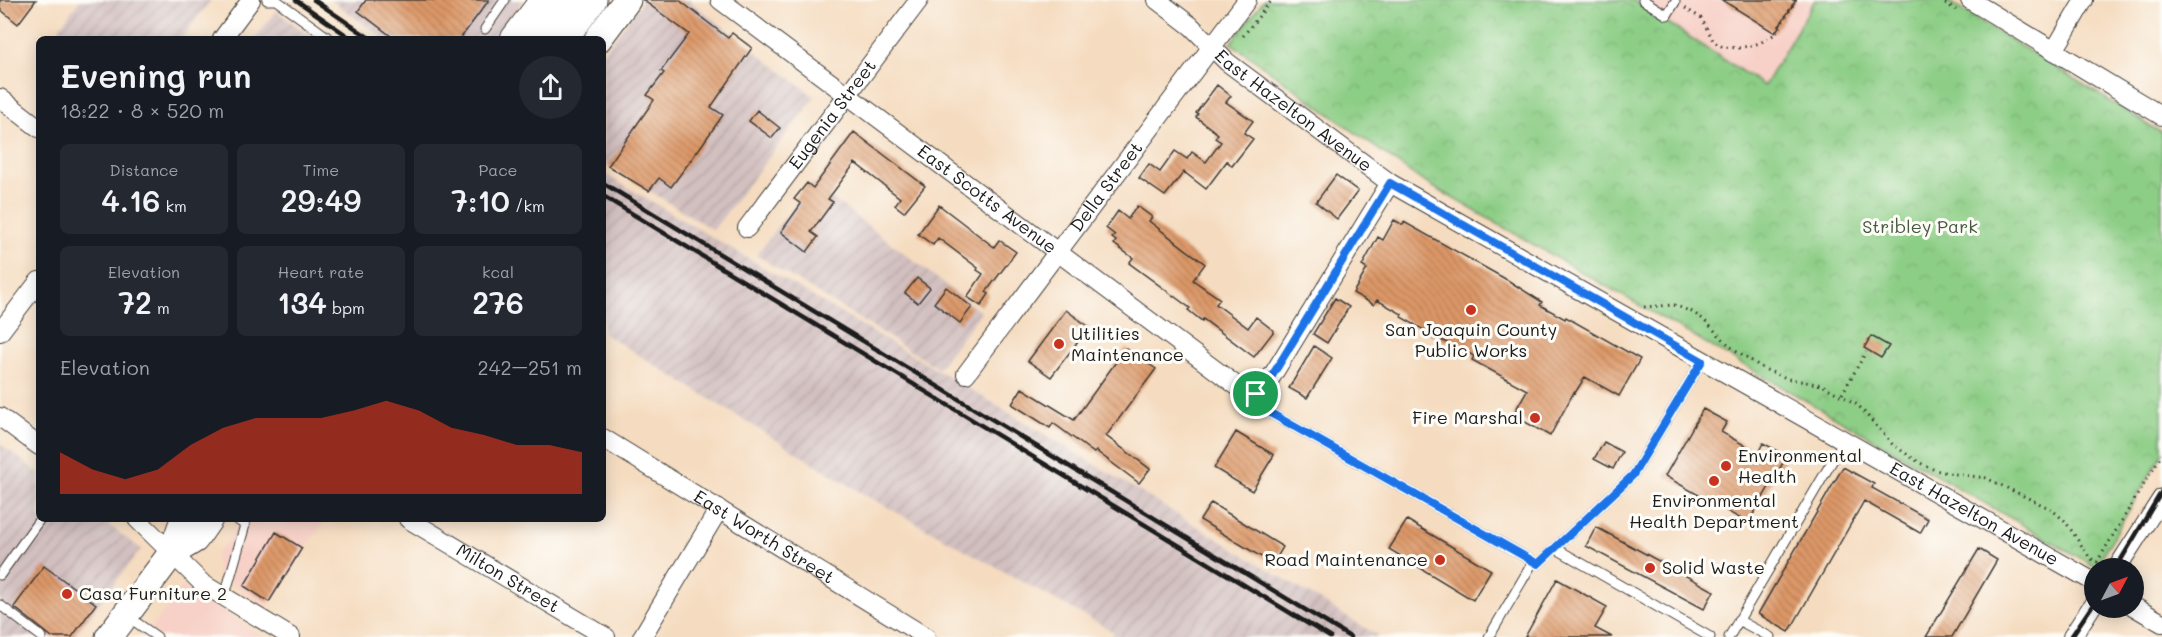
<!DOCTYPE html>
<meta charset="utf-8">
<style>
:root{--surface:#171b24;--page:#242831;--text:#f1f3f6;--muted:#9ea1a6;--accent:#c8321e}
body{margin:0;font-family:Mali,sans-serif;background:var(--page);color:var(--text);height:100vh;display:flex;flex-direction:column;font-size:22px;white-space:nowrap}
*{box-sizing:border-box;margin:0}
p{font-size:20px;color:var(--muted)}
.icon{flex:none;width:33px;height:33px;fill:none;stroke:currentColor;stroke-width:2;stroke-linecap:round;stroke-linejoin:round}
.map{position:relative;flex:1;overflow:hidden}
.panel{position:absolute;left:36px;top:36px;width:570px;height:486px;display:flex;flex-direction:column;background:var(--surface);border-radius:9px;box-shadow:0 3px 15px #0003}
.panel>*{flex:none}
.needle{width:39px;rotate:49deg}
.buttons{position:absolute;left:2084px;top:558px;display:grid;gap:12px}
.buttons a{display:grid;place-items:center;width:60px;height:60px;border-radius:50%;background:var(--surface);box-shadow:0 3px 15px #0003;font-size:30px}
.pin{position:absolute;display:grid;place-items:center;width:51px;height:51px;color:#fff;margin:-26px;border:3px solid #fff;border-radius:50%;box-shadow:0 2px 6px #0007}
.round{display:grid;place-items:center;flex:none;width:63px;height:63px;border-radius:32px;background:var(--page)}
.head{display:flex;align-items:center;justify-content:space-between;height:102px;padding:0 24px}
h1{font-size:33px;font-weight:600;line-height:45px}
.stats{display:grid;grid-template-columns:repeat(3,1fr);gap:9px;height:102px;padding:6px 24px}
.stats div{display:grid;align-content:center;border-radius:9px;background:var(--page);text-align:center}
.stats b{font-size:30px;font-weight:600}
.stats small{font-size:16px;font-weight:400}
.stats p{font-size:16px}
.chart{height:168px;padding:12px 24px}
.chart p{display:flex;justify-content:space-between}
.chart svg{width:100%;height:108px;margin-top:6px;fill:var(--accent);opacity:.7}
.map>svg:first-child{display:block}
</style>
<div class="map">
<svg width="2162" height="637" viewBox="0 0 2162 637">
<defs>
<pattern id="industrial-furrows" width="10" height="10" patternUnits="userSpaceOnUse" patternTransform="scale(1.5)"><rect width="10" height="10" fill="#d2bfc0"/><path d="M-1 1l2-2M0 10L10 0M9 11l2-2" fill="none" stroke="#b4a4a4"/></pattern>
<pattern id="park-crowns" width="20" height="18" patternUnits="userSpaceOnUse" patternTransform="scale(1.5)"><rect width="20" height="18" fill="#8dce86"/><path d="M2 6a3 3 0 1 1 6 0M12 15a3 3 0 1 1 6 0" fill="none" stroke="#79b073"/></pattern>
<pattern id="building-back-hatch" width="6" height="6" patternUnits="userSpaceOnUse" patternTransform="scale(1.5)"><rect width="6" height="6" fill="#dd9868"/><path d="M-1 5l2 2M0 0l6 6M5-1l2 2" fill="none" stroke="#b27b55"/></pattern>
</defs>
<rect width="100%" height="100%" fill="#fdfcf7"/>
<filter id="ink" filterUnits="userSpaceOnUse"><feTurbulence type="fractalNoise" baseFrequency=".0167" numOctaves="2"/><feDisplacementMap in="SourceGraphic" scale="12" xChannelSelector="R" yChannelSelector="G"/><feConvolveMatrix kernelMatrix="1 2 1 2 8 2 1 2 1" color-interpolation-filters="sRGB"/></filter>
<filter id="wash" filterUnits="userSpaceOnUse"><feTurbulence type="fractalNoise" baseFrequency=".008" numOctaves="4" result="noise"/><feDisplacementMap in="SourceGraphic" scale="24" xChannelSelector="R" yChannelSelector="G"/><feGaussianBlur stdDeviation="1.35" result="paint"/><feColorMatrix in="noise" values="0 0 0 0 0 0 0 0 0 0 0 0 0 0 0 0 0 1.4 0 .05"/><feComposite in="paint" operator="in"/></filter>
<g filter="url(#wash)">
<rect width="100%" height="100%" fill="#f5dcc0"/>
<path fill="#f7d1c8" d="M1633 0H1815L1764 86Z
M243 519H325L268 607 217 574 215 556Z
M182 586 263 637H144Z"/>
<path fill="url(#industrial-furrows)" d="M80 0H211L181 39H75L59 28Z
M331 0H523L493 39H385Z
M644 0H688L815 97 713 230 603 162V53Z
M276 11 306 33 314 39H255Z
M603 173 973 391 1380 637H1111L1114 632 860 492 603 333Z
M812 183 981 312 938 368 756 255Z
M0 444 39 473V519H101L141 549 73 637H0Z"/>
<path fill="url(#park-crowns)" stroke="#547551" stroke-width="1.5" d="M1264 0H1633L1764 86 1815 0H1946L2162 133V454L2096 567 1421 180 1231 43Z"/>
<g id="blocks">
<path fill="url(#building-back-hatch)" d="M0 0H36L18 24 0 9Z
M366 0H489L460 39H395L358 11Z
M643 0H679L728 38 732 33 752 48 711 107 723 115 699 149 671 187 659 178 649 191 608 166 654 100 647 95 664 73 661 71 689 34Z
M1722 0H1796L1775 33Z
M1217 85 1231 96 1226 102 1253 121 1244 133 1253 139 1232 166 1227 161 1206 189 1184 172 1165 196 1139 178 1149 164 1160 172 1175 151 1187 159 1192 152 1206 162 1221 142 1215 138 1218 134 1196 117 1198 114 1196 113Z
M757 110 780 128 772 138 749 121Z
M854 132 925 186 904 212 895 205 900 198 855 163 828 199 833 202 811 232 818 237 807 252 781 232 801 204 794 199 807 183 813 188Z
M1336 175 1358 191 1337 219 1316 202Z
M939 205 994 247 999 240 1016 252 986 292 989 294 981 306 967 297 983 274 977 270 978 268 938 238 933 245 918 234Z
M1137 206 1152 217 1149 221 1205 264 1193 280 1220 299 1216 304 1248 328 1256 317 1274 331 1254 357 1203 319 1202 321 1188 310 1190 308 1129 263 1133 258 1114 244 1116 241 1112 238 1115 235 1106 228 1118 211 1128 219Z
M1394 220 1403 225 1404 222 1509 281 1542 302 1540 305 1565 319 1566 317 1640 359 1619 396 1585 377 1575 393 1574 392 1550 436 1513 415 1527 390 1472 360 1474 356 1454 345 1452 346 1401 317 1402 314 1377 300 1374 305 1353 293 1367 269 1362 266 1378 237 1383 240Z
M917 278 930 288 918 303 905 293Z
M946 287 972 307 960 323 934 303Z
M1335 298 1349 307 1327 343 1313 334Z
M1066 310 1089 327 1051 377 1028 361Z
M1871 336 1889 346 1881 358 1864 348Z
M1314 346 1332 358 1307 398 1289 388Z
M1126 348 1156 369 1106 436 1150 469 1139 483 1096 451 1094 453 1053 423 1050 428 1012 404 1022 388 1074 420Z
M1703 409 1727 422 1721 432 1758 453 1763 443 1787 456 1748 523 1665 476Z
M1236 432 1274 455 1252 491 1214 468Z
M1604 442 1622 452 1613 469 1594 459Z
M1843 467 1874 484 1872 488 1928 519 1920 533 1864 501 1789 632 1758 614Z
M1211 503 1283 547 1273 564 1200 520Z
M1407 520 1491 570 1473 600 1389 549Z
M1596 527 1714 591 1704 609 1586 546Z
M276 532 302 548 269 602 244 586Z
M1979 549 1997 560 1952 637H1926Z
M44 566 96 604 72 637H52L14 607Z
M1557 579 1607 607 1595 628 1612 637H1525Z"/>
</g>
</g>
<g filter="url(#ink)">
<use href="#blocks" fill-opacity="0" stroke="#3d3935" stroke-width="1.5"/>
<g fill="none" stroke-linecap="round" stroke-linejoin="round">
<g stroke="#3d3935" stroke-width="11">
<path id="lane" d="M267 0H276L330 39
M1643 0 1667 15 1675 2
M485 29 505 0
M1256 394 1265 410 1538 564 1633 475 1702 361
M1555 548 1710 637
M0 575 40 519
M225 595 245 525 236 519
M0 605 42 637
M127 616 157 637
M1738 620 1770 637
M1489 637 1533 562
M1729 637 1844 441"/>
</g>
<g stroke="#3d3935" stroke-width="20">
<g id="street">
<path id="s1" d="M720 0 1249 395 1256 394 1264 389 1390 183"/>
<path id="s2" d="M1157 0 1191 26 1227 62 1390 183 2094 582"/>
<path d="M1970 0 2162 116"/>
<path d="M222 39 251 0"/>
<path d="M2054 51 2084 0"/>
<path d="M0 98 39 128"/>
<path id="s3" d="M747 228 919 0"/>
<path d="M0 332 39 281"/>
<path id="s4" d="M966 374 1247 0"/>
<path d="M0 417 39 446"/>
<path id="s5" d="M603 438 926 637"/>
<path d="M137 519 203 584 291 637"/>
<path id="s6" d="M408 519 606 637"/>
<path d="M2117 568 2162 498"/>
<path d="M2133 606 2162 623"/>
<path d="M642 637 719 509"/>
<path d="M2072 637 2094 603"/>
</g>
</g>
<g stroke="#3d3935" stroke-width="29">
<path id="secondary" d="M514 39 539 6
M536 39 566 0
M564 39 593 0
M598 39 627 0
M172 553 195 539 209 519
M109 637 172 553 184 519"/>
</g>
<path stroke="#3d3935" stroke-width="3" stroke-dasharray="1.5 4.5" stroke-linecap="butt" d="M1940 0 1956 10
M1685 8 1701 18 1714 42 1723 47 1740 48 1760 43 1775 34 1796 0
M1243 36 1272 0
M1644 307 1674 305 1692 312 1703 319 1731 347 1764 369 1789 379 1822 385 1858 405 1893 445 1920 463 1935 470 1948 473 1986 478 2051 509 2065 521 2090 558 2097 562 2162 454
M1842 394 1866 352"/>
<use href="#lane" stroke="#fff" stroke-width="9"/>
<use href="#street" stroke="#fff" stroke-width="18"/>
<use href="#secondary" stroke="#fff" stroke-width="27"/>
<path stroke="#1c1c1c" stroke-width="4.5" d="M296 0 352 39
M314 0 371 39
M603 183 1350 637
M603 196 1330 637
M2116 568 2162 491
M2071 637 2094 603"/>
</g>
</g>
<g fill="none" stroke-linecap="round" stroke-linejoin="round" filter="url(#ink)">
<g stroke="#fff" stroke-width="12">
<path id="route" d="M1390 183 1702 361 1633 475 1538 564 1265 410 1256 394 1264 389Z"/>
</g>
<use href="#route" stroke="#1a73e8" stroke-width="8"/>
</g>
<g fill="#c8321e" stroke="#fdfcf7" stroke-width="2">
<circle cx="1471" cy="310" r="6"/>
<circle cx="1059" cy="344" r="6"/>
<circle cx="1535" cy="418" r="6"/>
<circle cx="1726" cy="466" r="6"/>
<circle cx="1714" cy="481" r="6"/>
<circle cx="1440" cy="560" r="6"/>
<circle cx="1650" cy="568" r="6"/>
<circle cx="67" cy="594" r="6"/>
</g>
<g text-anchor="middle" stroke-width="6" stroke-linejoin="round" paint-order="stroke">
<g font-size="18" fill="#1c1c1c" stroke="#fdfcf7">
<text dy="6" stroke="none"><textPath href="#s2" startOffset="176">East Hazelton Avenue</textPath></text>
<text dy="6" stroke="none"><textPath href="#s3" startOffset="142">Eugenia Street</textPath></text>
<text dy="6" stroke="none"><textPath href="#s4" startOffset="234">Della Street</textPath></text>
<text dy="6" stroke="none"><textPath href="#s1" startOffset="333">East Scotts Avenue</textPath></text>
<text dy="6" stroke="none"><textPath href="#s2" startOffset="968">East Hazelton Avenue</textPath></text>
<text dy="6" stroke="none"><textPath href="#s5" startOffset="189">East Worth Street</textPath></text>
<text dy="6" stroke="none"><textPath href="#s6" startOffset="116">Milton Street</textPath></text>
</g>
<g font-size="18" fill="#445a41" stroke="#fdfcf7">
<text x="1920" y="233">Stribley Park</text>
</g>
<g font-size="18" fill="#1c1c1c" stroke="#fdfcf7" text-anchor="start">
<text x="1471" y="336" text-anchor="middle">San Joaquin County<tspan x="1471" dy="21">Public Works</tspan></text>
<text x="1071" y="340">Utilities<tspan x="1071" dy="21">Maintenance</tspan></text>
<text x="1523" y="424" text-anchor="end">Fire Marshal</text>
<text x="1738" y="462">Environmental<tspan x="1738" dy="21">Health</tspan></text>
<text x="1714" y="507" text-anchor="middle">Environmental<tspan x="1714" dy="21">Health Department</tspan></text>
<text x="1428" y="566" text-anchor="end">Road Maintenance</text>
<text x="1662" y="574">Solid Waste</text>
<text x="79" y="600">Casa Furniture 2</text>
</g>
</g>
</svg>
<div class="buttons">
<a><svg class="needle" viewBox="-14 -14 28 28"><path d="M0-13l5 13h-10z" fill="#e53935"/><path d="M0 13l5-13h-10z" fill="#9ea1a6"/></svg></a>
</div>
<div class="pin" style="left:1256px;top:394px;background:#1e9e55"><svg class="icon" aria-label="arrive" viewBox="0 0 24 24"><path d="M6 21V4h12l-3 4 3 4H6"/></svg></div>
<section class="panel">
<div class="head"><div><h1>Evening run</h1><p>18:22 · 8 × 520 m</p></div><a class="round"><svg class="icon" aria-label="share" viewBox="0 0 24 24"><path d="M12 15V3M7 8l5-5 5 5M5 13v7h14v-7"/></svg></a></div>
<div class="stats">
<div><p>Distance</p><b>4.16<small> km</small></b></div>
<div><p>Time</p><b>29:49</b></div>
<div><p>Pace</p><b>7:10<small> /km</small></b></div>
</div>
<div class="stats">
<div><p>Elevation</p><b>72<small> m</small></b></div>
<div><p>Heart rate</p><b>134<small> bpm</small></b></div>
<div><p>kcal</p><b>276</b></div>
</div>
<div class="chart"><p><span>Elevation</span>242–251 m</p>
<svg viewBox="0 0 160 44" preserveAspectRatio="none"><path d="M0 44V27L10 34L20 38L30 34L40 24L50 17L60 13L70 13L80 13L90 10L100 6L110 10L120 17L130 20L140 24L150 24L160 27V44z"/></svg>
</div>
</section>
</div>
